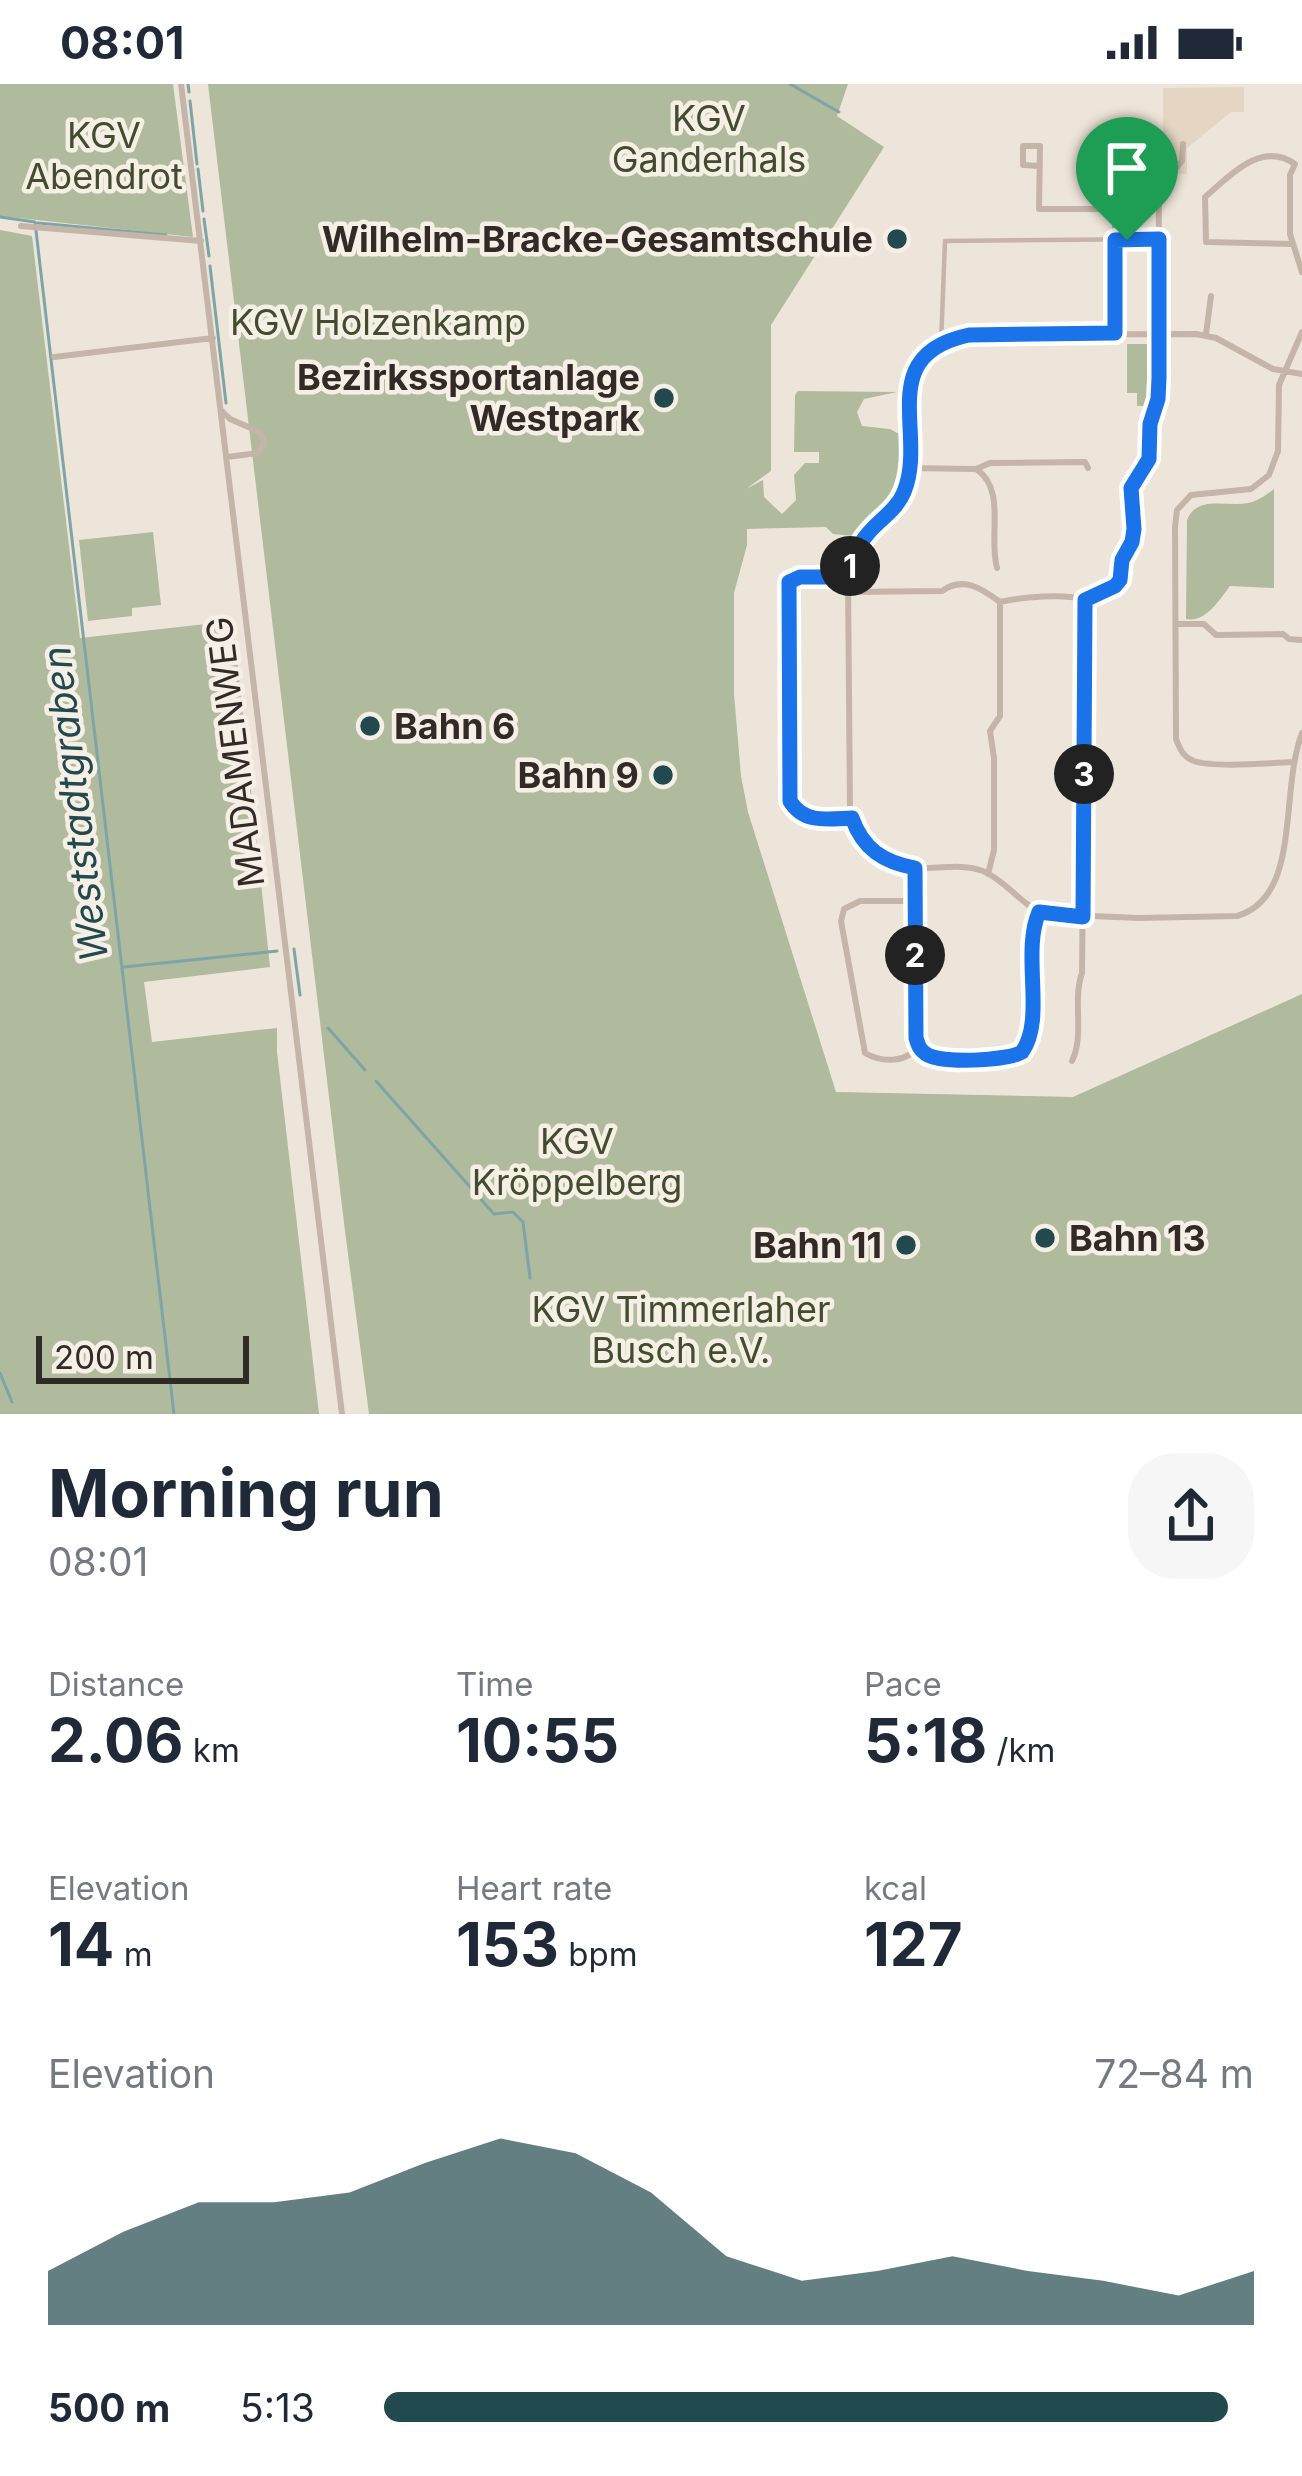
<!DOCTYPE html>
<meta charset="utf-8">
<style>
:root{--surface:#fff;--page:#f6f6f7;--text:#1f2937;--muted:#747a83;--accent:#224a4e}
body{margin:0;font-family:Inter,sans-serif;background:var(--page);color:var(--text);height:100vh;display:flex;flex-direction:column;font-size:45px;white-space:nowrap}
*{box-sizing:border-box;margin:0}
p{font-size:39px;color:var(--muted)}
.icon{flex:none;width:66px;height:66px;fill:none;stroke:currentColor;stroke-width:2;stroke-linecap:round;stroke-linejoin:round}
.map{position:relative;height:1330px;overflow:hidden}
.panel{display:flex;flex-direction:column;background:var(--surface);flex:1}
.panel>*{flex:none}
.scale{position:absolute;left:36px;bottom:30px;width:213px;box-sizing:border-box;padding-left:12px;border:6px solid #322a27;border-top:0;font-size:33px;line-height:42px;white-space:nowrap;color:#322a27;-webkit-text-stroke:9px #f6efe5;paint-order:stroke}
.pin{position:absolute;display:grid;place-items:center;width:102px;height:102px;color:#fff;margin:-123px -51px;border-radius:50% 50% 50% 0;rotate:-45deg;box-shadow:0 0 12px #0007}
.pin .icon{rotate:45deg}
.km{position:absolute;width:60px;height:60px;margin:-30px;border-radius:50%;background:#222;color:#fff;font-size:33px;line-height:60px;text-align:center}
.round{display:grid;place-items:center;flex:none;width:126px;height:126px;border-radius:48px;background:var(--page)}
.headline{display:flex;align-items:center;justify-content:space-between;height:204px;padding:0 48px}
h1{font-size:66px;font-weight:700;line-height:90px}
.figures{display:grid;grid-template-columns:repeat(3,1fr);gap:18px;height:204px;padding:12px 48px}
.figures div{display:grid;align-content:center}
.figures b{font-size:60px;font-weight:700}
.figures small{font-size:33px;font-weight:400}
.figures p{font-size:33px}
.chart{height:336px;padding:24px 48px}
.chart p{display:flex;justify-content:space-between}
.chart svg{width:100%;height:216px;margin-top:12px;fill:var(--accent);opacity:.7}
ul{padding:0 48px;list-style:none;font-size:39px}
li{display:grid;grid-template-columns:192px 144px 1fr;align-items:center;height:90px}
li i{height:30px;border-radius:15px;background:var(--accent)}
.status{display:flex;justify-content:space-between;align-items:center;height:84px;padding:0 60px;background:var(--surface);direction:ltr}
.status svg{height:33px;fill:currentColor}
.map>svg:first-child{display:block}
</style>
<div class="status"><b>08:01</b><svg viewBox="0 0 49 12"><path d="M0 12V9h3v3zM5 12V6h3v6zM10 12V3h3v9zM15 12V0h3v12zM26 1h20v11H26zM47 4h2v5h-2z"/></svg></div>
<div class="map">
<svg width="1302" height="1330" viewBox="0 0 1302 1330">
<rect width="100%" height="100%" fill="#eee5da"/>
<path fill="#b0ba9c" d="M0 0H173L193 153 0 132Z
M208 0H848L837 32 884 63 771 241V387L746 405 763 396 764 413 782 430 796 416 794 391 805 379H819V368H794L795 311 798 307 897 308 864 315 857 328 862 342 890 345 901 351C900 410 896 411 854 452L833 450 826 443 747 445V461L734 509V610L741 692 748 728 836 1008 1073 1013 1302 910V1330H369L345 1147Z
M0 146 32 152 80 554 233 537 270 883 144 898 152 958 277 944V968L319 1330H0Z
M1127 260H1152L1157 265V298L1151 322H1137V309H1127Z
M1274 405V504L1230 502C1219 516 1206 539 1186 535L1187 436C1197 411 1225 423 1248 419 1258 417 1266 411 1274 405Z
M153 448 161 521 132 524V532L88 537 79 456Z"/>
<path fill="#e4d6c3" d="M1244 3V28H1231L1187 64V90L1163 89V4Z"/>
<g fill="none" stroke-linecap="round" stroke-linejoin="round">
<path stroke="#7da5a7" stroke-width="3" d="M188 0 189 8
M790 0 839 28
M190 17 197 80
M198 85 203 127
M0 133 35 138 174 1330
M204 135 209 172
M38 139 166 151
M210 182 226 319
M294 865 300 911
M124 883 277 867
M328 944 365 986
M376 997 494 1130 513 1128 523 1138 530 1194
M0 1289 12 1318"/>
<path stroke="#c4b5a8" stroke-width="4.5" d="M941 260 945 157 1159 155"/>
<path stroke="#c4b5a8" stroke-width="6" d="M181 0 342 1330
M1039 82 1023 81V62H1040L1039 125H1115V248
M21 142 201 157
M1291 160 1206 158 1205 113C1230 92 1261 56 1295 80L1290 91V150L1302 188
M1206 250 1211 212
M54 273 213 254
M1302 290 1273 285 1216 254 1196 250 969 251C872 272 928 351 904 408 898 423 885 432 874 443 860 458 852 473 848 493L850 726C858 759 881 782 916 784 938 785 962 779 983 787 1007 797 1021 822 1046 830L1139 834 1237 832C1302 813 1279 710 1302 649
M223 328 230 335 260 348 264 359 258 369 227 373
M909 384 976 385 990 379 1085 378 1088 384
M976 385C1007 405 988 453 997 484
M848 493H800L789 498V713C800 740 827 735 852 735
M848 508 942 507C963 492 981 504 1000 518 1021 513 1065 509 1086 516
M1086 516 1116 502 1120 496 1122 476 1131 458 1134 445 1131 404 1147 382 1151 340 1158 315 1159 104 1182 77 1183 60
M1176 540H1204L1216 551 1283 550 1289 555 1302 556
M1294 678C1270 679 1214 684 1194 677 1183 673 1180 665 1176 655L1175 443 1177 426 1191 411 1251 405 1269 391 1278 367 1279 301 1302 248
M915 784 916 954 924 969 940 975 1008 974 1025 965C1045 924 1020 870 1038 828
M988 790 994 766V674L990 647 1000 632V518
M915 817H860L844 825 841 837 865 969C882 979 907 979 918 962
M1072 977C1085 950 1072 918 1082 889L1086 516"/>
</g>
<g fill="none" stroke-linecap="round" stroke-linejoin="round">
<g stroke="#fff" stroke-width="24">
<path id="route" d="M1159 155V294L1158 315 1150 340 1149 375 1131 404 1134 445 1132 458 1122 476 1120 496 1115 502 1085 516 1083 833 1039 828C1021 869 1046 935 1022 968 1006 977 941 980 926 970 918 964 919 962 916 954L915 784C883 778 863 765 852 734 828 735 804 740 790 717L789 498 800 493H848C852 473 859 458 874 443 885 432 898 423 904 408 928 350 873 271 969 251L1115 249V156Z"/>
</g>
<use href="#route" stroke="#1a73e8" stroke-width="15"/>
</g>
<g fill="#224a4e" stroke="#f6efe5" stroke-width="4.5">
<circle cx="897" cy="155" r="12"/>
<circle cx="664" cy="314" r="12"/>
<circle cx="370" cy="642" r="12"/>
<circle cx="663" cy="691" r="12"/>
<circle cx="1045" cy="1154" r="12"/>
<circle cx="906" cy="1161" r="12"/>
</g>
<g text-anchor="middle" stroke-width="9" stroke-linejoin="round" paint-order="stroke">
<g font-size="36" fill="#414d2e" stroke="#f6efe5">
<text x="709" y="47">KGV<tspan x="709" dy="41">Ganderhals</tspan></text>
<text x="104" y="64">KGV<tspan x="104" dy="41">Abendrot</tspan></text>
<text x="378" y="251">KGV Holzenkamp</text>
<text x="577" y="1070">KGV<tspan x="577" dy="41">Kröppelberg</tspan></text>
<text x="681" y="1238">KGV Timmerlaher<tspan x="681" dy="41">Busch e.V.</tspan></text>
</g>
<g font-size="36" font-weight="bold" fill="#322a27" stroke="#f6efe5" text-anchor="end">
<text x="873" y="168">Wilhelm-Bracke-Gesamtschule</text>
<text x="640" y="306">Bezirkssportanlage<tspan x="640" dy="41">Westpark</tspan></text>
<text x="394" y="655" text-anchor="start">Bahn 6</text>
<text x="639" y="704">Bahn 9</text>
<text x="1069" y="1167" text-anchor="start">Bahn 13</text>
<text x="882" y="1174">Bahn 11</text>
</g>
<g font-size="36" fill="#322a27" stroke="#f6efe5">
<text transform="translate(235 668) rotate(-97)" y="13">MADAMENWEG</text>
</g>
<g font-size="39" font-style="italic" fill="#224a4e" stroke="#f6efe5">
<text transform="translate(75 720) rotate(-97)" y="14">Weststadtgraben</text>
</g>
</g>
</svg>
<div class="scale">200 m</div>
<div class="pin" style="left:1127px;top:156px;background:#1e9e55"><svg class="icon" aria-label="arrive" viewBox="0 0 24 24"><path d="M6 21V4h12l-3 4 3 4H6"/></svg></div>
<b class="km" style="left:850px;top:482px">1</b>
<b class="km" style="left:915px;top:871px">2</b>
<b class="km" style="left:1084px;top:690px">3</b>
</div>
<section class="panel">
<div class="headline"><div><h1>Morning run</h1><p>08:01</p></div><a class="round"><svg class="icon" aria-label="share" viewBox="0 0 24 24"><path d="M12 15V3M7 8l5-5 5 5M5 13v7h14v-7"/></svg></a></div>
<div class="figures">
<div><p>Distance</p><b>2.06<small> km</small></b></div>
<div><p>Time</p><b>10:55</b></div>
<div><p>Pace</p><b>5:18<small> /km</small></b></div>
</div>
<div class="figures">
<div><p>Elevation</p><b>14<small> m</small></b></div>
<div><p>Heart rate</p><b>153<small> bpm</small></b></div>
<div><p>kcal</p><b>127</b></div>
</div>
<div class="chart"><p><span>Elevation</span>72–84 m</p>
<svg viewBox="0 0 160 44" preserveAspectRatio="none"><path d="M0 44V33L10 25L20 19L30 19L40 17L50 11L60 6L70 9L80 17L90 30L100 35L110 33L120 30L130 33L140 35L150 38L160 33V44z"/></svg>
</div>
<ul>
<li><b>500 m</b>5:13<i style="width:97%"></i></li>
</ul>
</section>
